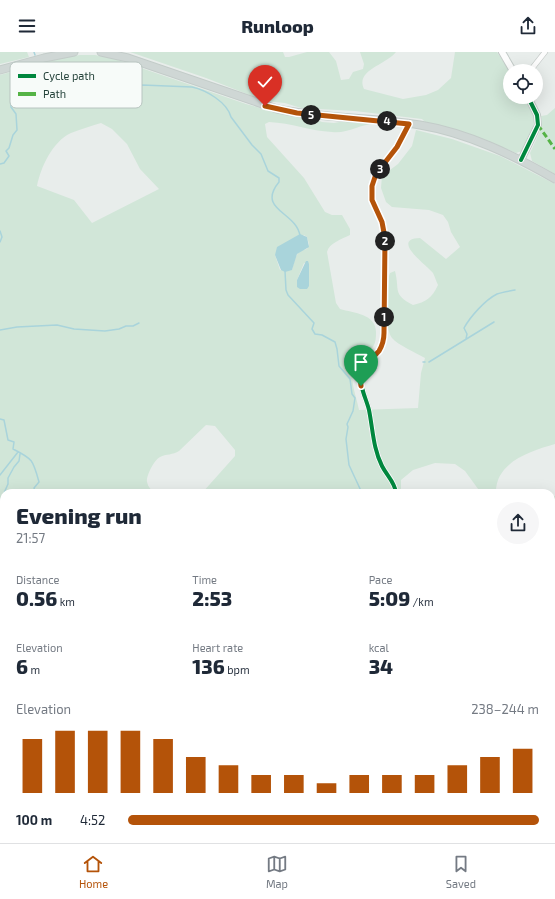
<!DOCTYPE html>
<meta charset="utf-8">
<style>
:root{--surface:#fff;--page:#f6f6f7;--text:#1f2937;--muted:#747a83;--line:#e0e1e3;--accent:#b45309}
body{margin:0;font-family:"Exo 2",sans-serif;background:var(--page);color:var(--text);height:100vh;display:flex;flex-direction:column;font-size:15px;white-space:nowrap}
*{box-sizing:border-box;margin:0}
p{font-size:13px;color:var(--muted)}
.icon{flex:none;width:22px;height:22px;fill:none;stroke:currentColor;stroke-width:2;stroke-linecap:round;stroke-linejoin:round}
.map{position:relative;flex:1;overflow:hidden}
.sheet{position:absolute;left:0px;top:437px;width:555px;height:354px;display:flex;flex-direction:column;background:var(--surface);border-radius:12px 12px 0 0;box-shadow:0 4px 16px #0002}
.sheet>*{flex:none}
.tools{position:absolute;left:503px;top:12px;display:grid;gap:8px}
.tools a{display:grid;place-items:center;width:40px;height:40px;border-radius:50%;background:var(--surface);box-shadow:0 4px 16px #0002;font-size:20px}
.pin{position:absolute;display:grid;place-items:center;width:34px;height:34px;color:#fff;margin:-41px -17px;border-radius:50% 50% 50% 0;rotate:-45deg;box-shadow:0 0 4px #0007}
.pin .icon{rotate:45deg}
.km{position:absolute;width:20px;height:20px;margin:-10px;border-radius:50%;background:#222;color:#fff;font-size:11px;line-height:20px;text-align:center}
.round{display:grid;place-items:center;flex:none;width:42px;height:42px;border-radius:21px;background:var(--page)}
.headline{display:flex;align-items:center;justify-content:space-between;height:68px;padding:0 16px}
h1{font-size:22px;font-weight:800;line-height:30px}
.stats{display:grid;grid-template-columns:repeat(3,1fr);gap:6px;height:68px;padding:4px 16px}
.stats div{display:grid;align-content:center}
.stats b{font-size:20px;font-weight:800}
.stats small{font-size:11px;font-weight:400}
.stats p{font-size:11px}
.chart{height:112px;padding:8px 16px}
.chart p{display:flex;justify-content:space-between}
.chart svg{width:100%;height:72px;margin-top:4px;stroke:var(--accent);stroke-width:6}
ul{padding:0 16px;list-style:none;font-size:13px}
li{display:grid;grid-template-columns:64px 48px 1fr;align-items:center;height:30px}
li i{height:10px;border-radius:5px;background:var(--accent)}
header{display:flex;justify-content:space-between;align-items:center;height:52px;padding:0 16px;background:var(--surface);font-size:18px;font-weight:800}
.dock{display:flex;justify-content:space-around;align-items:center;height:56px;border-top:1px solid var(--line);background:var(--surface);font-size:11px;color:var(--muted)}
.dock a{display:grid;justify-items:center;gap:2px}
.dock .on{color:var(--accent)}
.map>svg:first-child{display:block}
</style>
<header><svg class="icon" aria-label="menu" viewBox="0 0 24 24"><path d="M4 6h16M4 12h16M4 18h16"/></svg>Runloop<svg class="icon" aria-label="share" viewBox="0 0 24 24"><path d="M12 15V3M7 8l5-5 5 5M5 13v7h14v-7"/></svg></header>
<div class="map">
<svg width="555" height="791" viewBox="0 0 555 791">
<rect width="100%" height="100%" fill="#e8edeb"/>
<path fill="#d1e6d8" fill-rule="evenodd" d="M0 0H27L29 5 0 12Z
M130 0H283L285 5H289L307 0H329L336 9 341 28 349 27 353 20 363 17 364 12 360 0H396C386 13 355 18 364 37L403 47 426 43 438 38 451 26 455 0H497L510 20V45H525C540 71 534 74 522 99L516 101 471 83 425 70 422 67 355 59 301 56 285 51 265 49 206 26Z
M80 3H95L115 7 246 52 278 61 312 66 322 70 334 71 345 69 375 72C360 72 347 82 332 80 311 79 291 71 269 70L265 72 267 85 304 126 325 160 332 163H342L350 177V183C342 187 329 191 327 200L336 251 340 257C354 261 376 262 376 280 376 285 376 290 373 295 367 301 357 308 354 316 349 328 357 346 359 358L418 356 421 321 425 306C416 301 398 293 392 286 384 277 388 237 389 224L390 221 395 219C400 238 392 242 413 253 426 250 432 246 438 233 436 229 435 225 433 221 429 215 389 187 420 186L446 207 460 195 451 180 448 170 443 163 429 158 392 155 386 150 381 136 382 124 398 112 412 94 416 78 452 87 500 104 555 132V392C531 399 495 410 496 441H481L465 419 455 412 435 411 413 418 401 428V441H202L235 404V398L215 374 206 373 179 399C173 403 166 402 160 405 154 408 146 424 147 430 148 435 151 438 155 441H4V787H173L177 791H0V23L60 6ZM101 71 112 77 127 92 140 117 159 137 92 171 74 148 37 134C41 115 52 90 71 81 81 77 91 74 101 71ZM304 183 307 185 309 192 307 197C295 199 295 207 292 218H280L275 203ZM304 211 309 212V234L297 228Z
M555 56V122L532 109 530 101 542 75 541 64 547 63Z
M555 444V791H523L513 787H551V445Z
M243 787H322L323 791H239Z
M358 787H509L507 791H355Z"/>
<path fill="#a9d4db" d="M300 182 307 185 309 195 297 202 292 218 285 220 281 218 275 203 277 195Z
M306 209H308L309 212V234L307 237H300L297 235V228Z"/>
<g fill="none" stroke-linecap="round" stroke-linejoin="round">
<path stroke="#a9d4db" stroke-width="1.5" d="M34 0 35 3
M39 15 61 16 67 19V34L76 39 88 37 94 40H111L124 35 142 33 192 35C206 38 227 50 231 65L252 93 261 102 268 119 279 126V130C256 158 297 160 300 184
M17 33 34 26 39 19 38 13
M0 112 4 111 9 104 6 99 9 96 13 83 17 78 16 62 11 55V40
M0 179 2 185 0 190
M285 219 286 238 288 243 314 271 312 277 315 282 322 283 335 290 337 297 339 314 350 327 352 342 355 346 353 359 347 372 348 375 346 387 349 413 362 441
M0 278 17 275 57 273 74 277 105 279 119 277 126 274H133L139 271
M466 287 467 282 464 276C470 265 485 248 497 242 502 240 510 239 515 238
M423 310H425
M429 310 494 270
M0 367 4 368 8 388 14 390 13 397C33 407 33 408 39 430L34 436 35 439 44 441
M0 423 18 400
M0 450 8 432V426L14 415 19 409 20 402
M169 787 170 791
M96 791 98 787"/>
<g stroke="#c5cac8" stroke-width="6">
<path id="street" d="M530 19 545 0
M396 441C395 430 387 424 382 414 373 396 373 378 369 358 366 346 359 334 361 322 363 311 373 307 379 298 382 293 384 287 384 281L385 186 382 170 372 147V134L376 122 397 95 409 71
M345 791 348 787"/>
</g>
<g stroke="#c3cbc8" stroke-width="8">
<path id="secondary" d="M502 0 513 19
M521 108 538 73 537 63 528 45"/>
</g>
<g stroke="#c3ccc9" stroke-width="9">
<path id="primary" d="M101 0 128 6 277 57C324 67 373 65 420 73 468 81 513 103 555 127
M0 18 44 6 74 0"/>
</g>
<use href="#street" stroke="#fcfcfc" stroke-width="4.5"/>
<use href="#secondary" stroke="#fcfcfc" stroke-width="6"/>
<use href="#primary" stroke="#cfd7d5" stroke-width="7"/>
<path stroke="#55b346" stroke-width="3" stroke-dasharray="6 3" stroke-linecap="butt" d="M538 73 555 97"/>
<g stroke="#f7fbf9" stroke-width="6">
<path id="cycleway" d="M521 108 538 73 537 63 528 45
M396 441C395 430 387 424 382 414 373 396 373 378 369 358 366 346 359 334 361 322 363 311 373 307 379 298 382 293 384 287 384 281L385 186 382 170 372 147V134L376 122 397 95 409 71"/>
</g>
<use href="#cycleway" stroke="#00873e" stroke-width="4"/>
</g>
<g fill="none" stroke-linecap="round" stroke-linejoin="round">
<g stroke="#fff" stroke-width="8">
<path id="route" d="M265 54 297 61 409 72 397 95 376 122 372 134V148L382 170 385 186 384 281C384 287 382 294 379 299 368 312 358 314 361 334"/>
</g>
<use href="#route" stroke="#b45309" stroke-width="5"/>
</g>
<rect x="10" y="10" width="132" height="46" rx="6" fill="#f7fbf9" stroke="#b8c4c0" stroke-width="1"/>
<rect x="18" y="22" width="18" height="4" fill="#00873e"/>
<rect x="18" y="40" width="18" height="4" fill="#55b346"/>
<g font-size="11" fill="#24423a">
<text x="43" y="28">Cycle path</text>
<text x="43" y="46">Path</text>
</g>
</svg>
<div class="tools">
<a><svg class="icon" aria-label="locate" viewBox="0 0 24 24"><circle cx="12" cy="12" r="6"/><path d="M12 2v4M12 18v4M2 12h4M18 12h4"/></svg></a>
</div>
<div class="pin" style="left:361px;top:334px;background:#1e9e55"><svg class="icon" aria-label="arrive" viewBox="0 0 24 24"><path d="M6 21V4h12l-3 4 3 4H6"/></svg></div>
<div class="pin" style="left:265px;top:54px;background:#d93025"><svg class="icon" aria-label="check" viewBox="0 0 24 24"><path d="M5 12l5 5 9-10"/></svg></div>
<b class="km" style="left:384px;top:265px">1</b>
<b class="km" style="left:385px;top:189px">2</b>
<b class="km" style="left:380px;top:117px">3</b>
<b class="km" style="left:387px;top:69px">4</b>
<b class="km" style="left:311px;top:63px">5</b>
<section class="sheet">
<div class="headline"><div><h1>Evening run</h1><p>21:57</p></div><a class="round"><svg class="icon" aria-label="share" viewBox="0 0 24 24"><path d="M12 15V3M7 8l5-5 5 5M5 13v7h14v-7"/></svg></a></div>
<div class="stats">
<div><p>Distance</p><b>0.56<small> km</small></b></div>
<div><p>Time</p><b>2:53</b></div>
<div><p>Pace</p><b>5:09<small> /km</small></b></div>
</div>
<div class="stats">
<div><p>Elevation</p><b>6<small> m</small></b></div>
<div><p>Heart rate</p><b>136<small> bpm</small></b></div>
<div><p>kcal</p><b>34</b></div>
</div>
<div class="chart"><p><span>Elevation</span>238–244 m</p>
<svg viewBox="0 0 160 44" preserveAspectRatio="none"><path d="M5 44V11M15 44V6M25 44V6M35 44V6M45 44V11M55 44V22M65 44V27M75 44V33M85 44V33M95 44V38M105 44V33M115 44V33M125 44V33M135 44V27M145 44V22M155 44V17"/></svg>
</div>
<ul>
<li><b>100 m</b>4:52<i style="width:100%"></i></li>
</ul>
</section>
</div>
<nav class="dock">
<a class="on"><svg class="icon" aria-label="home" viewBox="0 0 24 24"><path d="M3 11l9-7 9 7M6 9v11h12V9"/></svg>Home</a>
<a><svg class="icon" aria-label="map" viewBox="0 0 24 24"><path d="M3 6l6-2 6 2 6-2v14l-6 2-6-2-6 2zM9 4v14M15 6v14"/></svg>Map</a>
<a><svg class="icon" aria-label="saved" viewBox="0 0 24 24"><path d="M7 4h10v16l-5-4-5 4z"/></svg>Saved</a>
</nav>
